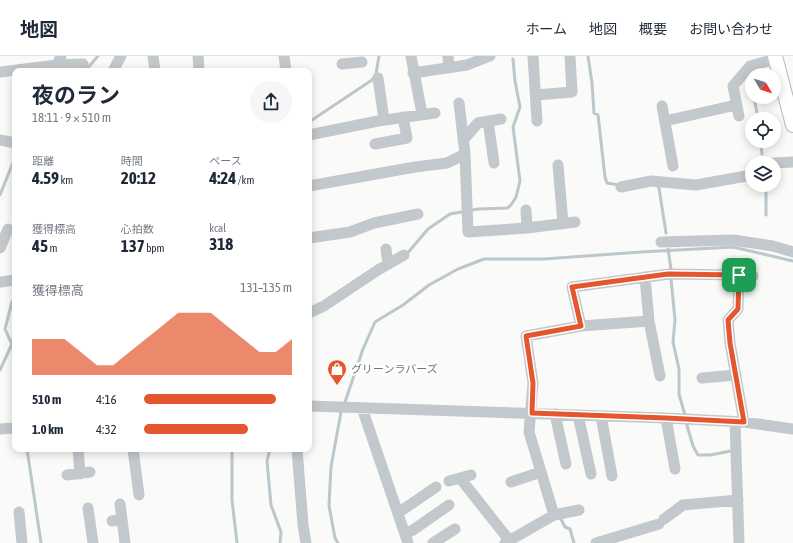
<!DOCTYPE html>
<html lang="ja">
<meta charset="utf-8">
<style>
:root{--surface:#fff;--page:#f6f6f7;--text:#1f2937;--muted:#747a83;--line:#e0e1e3;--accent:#e4572e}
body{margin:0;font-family:"Asap Condensed","Noto Sans JP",sans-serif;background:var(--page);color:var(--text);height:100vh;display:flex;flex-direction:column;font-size:15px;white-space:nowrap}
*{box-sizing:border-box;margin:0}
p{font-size:13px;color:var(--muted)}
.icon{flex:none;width:22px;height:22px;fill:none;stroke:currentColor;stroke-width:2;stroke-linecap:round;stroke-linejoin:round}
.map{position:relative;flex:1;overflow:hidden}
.side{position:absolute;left:12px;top:12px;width:300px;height:384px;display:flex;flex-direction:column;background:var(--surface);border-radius:8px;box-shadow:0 2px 10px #0003}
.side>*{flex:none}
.needle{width:26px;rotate:129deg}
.controls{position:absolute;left:745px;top:12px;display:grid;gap:8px}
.controls a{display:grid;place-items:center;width:36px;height:36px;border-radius:50%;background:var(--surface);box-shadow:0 2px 10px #0003;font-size:20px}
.pin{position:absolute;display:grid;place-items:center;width:34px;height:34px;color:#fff;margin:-17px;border-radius:8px;box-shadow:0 2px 6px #0006}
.round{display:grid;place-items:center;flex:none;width:42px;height:42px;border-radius:21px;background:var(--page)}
.overview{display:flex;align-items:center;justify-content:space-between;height:68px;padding:0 20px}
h1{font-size:22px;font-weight:700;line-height:30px}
.metrics{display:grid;grid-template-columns:repeat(3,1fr);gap:6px;height:68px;padding:4px 20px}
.metrics div{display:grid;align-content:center}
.metrics b{font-size:17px;font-weight:700}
.metrics small{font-size:11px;font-weight:400}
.metrics p{font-size:11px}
.chart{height:112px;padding:8px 20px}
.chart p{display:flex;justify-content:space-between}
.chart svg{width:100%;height:72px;margin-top:4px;fill:var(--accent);opacity:.7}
ul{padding:0 20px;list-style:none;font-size:13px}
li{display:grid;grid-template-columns:64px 48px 1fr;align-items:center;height:30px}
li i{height:10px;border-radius:5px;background:var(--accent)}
header{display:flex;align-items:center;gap:24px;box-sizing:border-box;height:56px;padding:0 20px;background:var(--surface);border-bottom:1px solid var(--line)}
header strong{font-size:19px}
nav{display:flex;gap:22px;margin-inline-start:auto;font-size:14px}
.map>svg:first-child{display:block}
</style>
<header>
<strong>地図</strong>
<nav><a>ホーム</a><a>地図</a><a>概要</a><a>お問い合わせ</a></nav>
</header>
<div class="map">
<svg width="793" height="487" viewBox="0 0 793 487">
<rect width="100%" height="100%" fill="#fafaf8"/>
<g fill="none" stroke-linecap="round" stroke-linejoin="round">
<path stroke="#bbc7cb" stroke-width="3" d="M588 0 592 27 594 57 598 59 605 121 607 127 619 129
M753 13 757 17H763
M85 15 98 0
M749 19 752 32
M754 41 758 63
M309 66 372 24 376 18 379 0
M760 85 762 98
M657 129 659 132 666 177
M766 129V159
M0 139 12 109 15 105
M668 193 671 213
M406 199 428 173 450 158 478 153 507 152 511 149 516 141 520 125 513 71 520 51 515 25 513 3
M671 223 675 264 673 286 679 313V338L685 359
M15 241 12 246 5 273 15 295
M0 314 12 288
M345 346 363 293 375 266 403 249 429 229 458 213 484 203H544L641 196 733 191 793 205
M686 366 693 390 698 399H710L731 395
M27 393 41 487
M232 393V444L237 487
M270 393 267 405 271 449 281 476 280 487
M560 461 565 471 570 473 574 487
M338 487 335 482 329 450 330 429 331 411 341 356"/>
<g stroke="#b5babe" stroke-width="16">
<path id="major" d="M775 0 793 69"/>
</g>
<path stroke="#c3c8cc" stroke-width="11" d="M153 0 155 15
M198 0 199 15
M284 0 286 15
M411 0 422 58
M448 0 449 11
M533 0 537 65
M342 8 362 6
M57 9 83 8
M113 15 121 0
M0 16 57 9 61 0
M413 17 467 9 490 0
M378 22 384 64
M536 39 572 36 570 0
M459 47 465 98 468 176 527 172 575 166
M662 50 673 110
M739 60 733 30 750 10 776 3
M488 65 494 107
M665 65 736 49
M309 79 378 65 435 57
M0 84 15 87
M463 84 478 67 501 63
M375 88 407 82 403 61
M774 107 793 106
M558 109 563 168
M309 130 415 111 447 107 465 98
M621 131 651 125 696 129 752 119
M526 154 527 172
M309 182 350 176 374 167 418 158
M661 186 733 184 773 190 793 196
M0 192 8 173
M386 193 388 208
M739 219 753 220
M645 221 649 265 660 320
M0 226 15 224
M309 257 324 250 378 214 404 199
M581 270 572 231 669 218 739 219 738 253 728 264 730 287 744 366
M702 322 736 319
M309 350 666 362 744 366 793 373
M362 352 408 487
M555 358 566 408
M578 359 591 418
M601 360 612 420
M666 362 675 413
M735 366 739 487
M0 373 15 372
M78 393 80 418
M133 393 139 439
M297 393 303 469 306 487
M67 419 90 416
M460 422 509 484
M449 425 471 419
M511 426 541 416
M120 448 125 487
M88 452 93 487
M19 456 22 487
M398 457 436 431
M554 459 579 454
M664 463 683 449 738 444
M112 465 122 463
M405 478 413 474 449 449
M433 487 455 473
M505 487 554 459 529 376 533 327 526 280 581 270 649 265
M596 487 659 468"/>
<use href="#major" stroke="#fff" stroke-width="14"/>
</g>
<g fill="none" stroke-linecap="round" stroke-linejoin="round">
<g stroke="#fff" stroke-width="8">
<path id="route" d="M668 218 739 219 738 253 728 264 730 287 744 366 666 362 532 357 533 327 526 280 581 270 572 231Z"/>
</g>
<use href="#route" stroke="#e4572e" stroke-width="5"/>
</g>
<defs>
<g id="shop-pin" transform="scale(1)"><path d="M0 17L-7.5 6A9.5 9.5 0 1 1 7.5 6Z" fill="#e4572e" stroke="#fff"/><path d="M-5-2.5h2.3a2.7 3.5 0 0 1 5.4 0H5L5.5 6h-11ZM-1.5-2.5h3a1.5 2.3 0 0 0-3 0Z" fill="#fff"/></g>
</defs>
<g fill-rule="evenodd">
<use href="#shop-pin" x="337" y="313"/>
</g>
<g text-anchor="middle" stroke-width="4" stroke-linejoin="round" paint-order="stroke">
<g font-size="11" fill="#657683" stroke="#fff" text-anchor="start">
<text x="351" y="317">グリーンラバーズ</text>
</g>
</g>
</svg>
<div class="controls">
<a><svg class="needle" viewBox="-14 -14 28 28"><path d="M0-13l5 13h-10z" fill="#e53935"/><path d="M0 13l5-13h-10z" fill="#747a83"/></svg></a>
<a><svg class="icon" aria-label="locate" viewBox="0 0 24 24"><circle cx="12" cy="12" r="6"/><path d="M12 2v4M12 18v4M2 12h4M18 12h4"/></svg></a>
<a><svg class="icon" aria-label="layers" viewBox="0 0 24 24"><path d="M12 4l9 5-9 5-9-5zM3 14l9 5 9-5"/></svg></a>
</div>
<div class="pin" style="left:739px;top:219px;background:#1e9e55"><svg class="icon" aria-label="arrive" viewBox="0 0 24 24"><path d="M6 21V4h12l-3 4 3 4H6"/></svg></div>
<section class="side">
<div class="overview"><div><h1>夜のラン</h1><p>18:11 · 9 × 510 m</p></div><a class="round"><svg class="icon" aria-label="share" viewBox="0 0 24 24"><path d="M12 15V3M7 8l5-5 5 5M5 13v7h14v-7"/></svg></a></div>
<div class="metrics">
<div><p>距離</p><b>4.59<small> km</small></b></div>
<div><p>時間</p><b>20:12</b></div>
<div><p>ペース</p><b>4:24<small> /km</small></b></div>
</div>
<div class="metrics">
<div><p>獲得標高</p><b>45<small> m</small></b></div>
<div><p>心拍数</p><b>137<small> bpm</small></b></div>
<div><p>kcal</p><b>318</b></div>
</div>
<div class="chart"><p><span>獲得標高</span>131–135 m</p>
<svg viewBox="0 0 160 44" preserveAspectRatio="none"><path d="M0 44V22L10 22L20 22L30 30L40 38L50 38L60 30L70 22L80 14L90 6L100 6L110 6L120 14L130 22L140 30L150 30L160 22V44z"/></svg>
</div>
<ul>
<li><b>510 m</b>4:16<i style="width:89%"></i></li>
<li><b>1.0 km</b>4:32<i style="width:70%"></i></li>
</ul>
</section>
</div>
